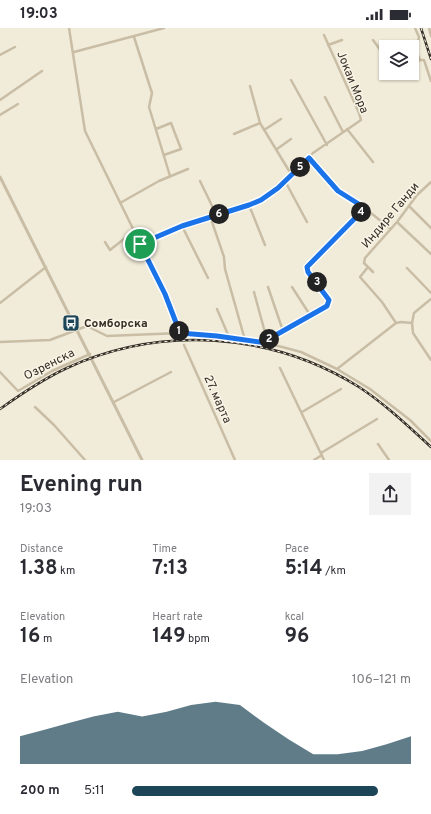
<!DOCTYPE html>
<meta charset="utf-8">
<style>
:root{--surface:#fff;--page:#f2f2f3;--text:#2b2b33;--muted:#7c7c81;--accent:#1c4657}
body{margin:0;font-family:Overpass,sans-serif;background:var(--page);color:var(--text);height:100vh;display:flex;flex-direction:column;font-size:15px;white-space:nowrap}
*{box-sizing:border-box;margin:0}
p{font-size:13px;color:var(--muted)}
.icon{flex:none;width:22px;height:22px;fill:none;stroke:currentColor;stroke-width:2;stroke-linecap:round;stroke-linejoin:round}
.map{position:relative;height:432px;overflow:hidden}
.sheet{display:flex;flex-direction:column;background:var(--surface);flex:1}
.sheet>*{flex:none}
.buttons{position:absolute;left:379px;top:12px;display:grid;gap:8px}
.buttons a{display:grid;place-items:center;width:40px;height:40px;border-radius:0px;background:var(--surface);box-shadow:0 1px 3px #0004;font-size:20px}
.pin{position:absolute;display:grid;place-items:center;width:34px;height:34px;color:#fff;margin:-17px;border:2px solid #fff;border-radius:50%;box-shadow:0 1px 4px #0007}
.km{position:absolute;width:20px;height:20px;margin:-10px;border-radius:50%;background:#222;color:#fff;font-size:11px;line-height:20px;text-align:center}
.round{display:grid;place-items:center;flex:none;width:42px;height:42px;border-radius:0px;background:var(--page)}
.summary{display:flex;align-items:center;justify-content:space-between;height:68px;padding:0 20px}
h1{font-size:22px;font-weight:700;line-height:30px}
.stats{display:grid;grid-template-columns:repeat(3,1fr);gap:6px;height:68px;padding:4px 20px}
.stats div{display:grid;align-content:center}
.stats b{font-size:20px;font-weight:700}
.stats small{font-size:11px;font-weight:400}
.stats p{font-size:11px}
.chart{height:112px;padding:8px 20px}
.chart p{display:flex;justify-content:space-between}
.chart svg{width:100%;height:72px;margin-top:4px;fill:var(--accent);opacity:.7}
ul{padding:0 20px;list-style:none;font-size:13px}
li{display:grid;grid-template-columns:64px 48px 1fr;align-items:center;height:30px}
li i{height:10px;border-radius:5px;background:var(--accent)}
.status{display:flex;justify-content:space-between;align-items:center;height:28px;padding:0 20px;background:var(--surface);direction:ltr}
.status svg{height:11px;fill:currentColor}
.map>svg:first-child{display:block}
</style>
<div class="status"><b>19:03</b><svg viewBox="0 0 49 12"><path d="M0 12V9h3v3zM5 12V6h3v6zM10 12V3h3v9zM15 12V0h3v12zM26 1h20v11H26zM47 4h2v5h-2z"/></svg></div>
<div class="map">
<svg width="431" height="432" viewBox="0 0 431 432">
<rect width="100%" height="100%" fill="#f1ebd9"/>
<g fill="none" stroke-linecap="round" stroke-linejoin="round">
<path stroke="#c9bea5" stroke-width="2.5" d="M69 0 85 103 165 266 180 305
M415 0 419 9 416 23 420 32
M429 0 431 8
M134 9 152 65 149 79 170 148
M373 12 386 30
M328 17 342 12
M74 24 164 0
M0 27 15 19
M412 38 420 32H424L431 53
M291 52 327 117
M250 58 260 95 291 146
M325 69 343 104
M0 72 42 43
M0 87 18 76
M156 101 171 95 181 121 164 127
M347 101 373 134
M264 102 281 91
M234 106 260 95
M277 121 291 111
M309 130 339 163 357 174 391 201
M200 153 216 186
M285 153 307 194
M120 175 159 153 188 141
M249 177 265 217
M409 178 431 200
M210 188 224 229 225 241 245 312
M397 194 431 226
M182 198 208 250
M105 214 110 222 134 203
M140 216 182 198 249 177 261 172 282 157 313 125 361 92 359 85 324 7
M368 239 373 244
M407 240 431 265
M268 259 283 303
M292 259 310 287
M254 264 267 312
M0 275 46 239
M217 281 229 309
M396 295 382 274 360 249 368 239 364 235 365 230 397 194 417 167 431 154
M412 295 413 305 431 332
M0 314 50 312 87 298 107 308 180 305 200 306 267 315 301 324 337 341 370 361 410 392 431 413
M267 315V312L327 278 329 272 309 244 307 239 365 180
M184 317 235 432
M280 340 324 432
M337 341 396 295 401 294 412 295 414 285 431 271
M0 344 18 363 52 343 90 326
M114 374 171 344
M35 379 54 397 85 432
M302 384 341 361
M378 416 389 432
M321 425 377 391
M314 432 322 427"/>
<path stroke="#c9bea5" stroke-width="3" d="M0 149 142 432"/>
<g stroke="#352e27" stroke-width="2.5">
<path id="rail" d="M421 0 431 31
M0 381C21 366 43 351 67 340 161 297 271 304 359 359 385 376 408 398 431 419"/>
</g>
<use href="#rail" stroke="#f9f4e6" stroke-width="1" stroke-dasharray="3" stroke-linecap="butt"/>
</g>
<g fill="none" stroke-linecap="round" stroke-linejoin="round">
<g stroke="#fff" stroke-width="8">
<path id="route" d="M309 130 338 163 365 180 307 239 308 244 329 272 327 278 267 312V315L217 308 180 305 165 266 140 216 182 198 249 177 261 172 278 160Z"/>
</g>
<use href="#route" stroke="#1a73e8" stroke-width="5"/>
</g>
<defs>
<g id="bus-square" transform="scale(0.9)"><rect x="-9" y="-9" width="18" height="18" rx="4" fill="#1c4657" stroke="#f9f4e6"/><path d="M-5-6H5V4H4V6H2V4H-2V6H-4V4H-5ZM-3.5-4V0h7V-4ZM-3.5 1.2v1.5H-2V1.2ZM2 1.2v1.5H3.5V1.2Z" fill="#fff"/></g>
</defs>
<g fill-rule="evenodd">
<use href="#bus-square" x="71" y="295"/>
</g>
<g text-anchor="middle" stroke-width="3" stroke-linejoin="round" paint-order="stroke">
<g font-size="12" fill="#352e27" stroke="#f9f4e6">
<text transform="translate(353 54) rotate(68)" y="4">Јокаи Мора</text>
<text transform="translate(390 187) rotate(-50)" y="4">Индире Ганди</text>
<text transform="translate(49 336) rotate(-27)" y="4">Озренска</text>
<text transform="translate(218 371) rotate(66)" y="4">27. марта</text>
</g>
<g font-size="12" font-weight="bold" fill="#352e27" stroke="#f9f4e6" text-anchor="start">
<text x="84" y="299">Сомборска</text>
</g>
</g>
</svg>
<div class="buttons">
<a><svg class="icon" aria-label="layers" viewBox="0 0 24 24"><path d="M12 4l9 5-9 5-9-5zM3 14l9 5 9-5"/></svg></a>
</div>
<div class="pin" style="left:140px;top:216px;background:#1e9e55"><svg class="icon" aria-label="arrive" viewBox="0 0 24 24"><path d="M6 21V4h12l-3 4 3 4H6"/></svg></div>
<b class="km" style="left:179px;top:303px">1</b>
<b class="km" style="left:269px;top:311px">2</b>
<b class="km" style="left:317px;top:254px">3</b>
<b class="km" style="left:361px;top:184px">4</b>
<b class="km" style="left:300px;top:139px">5</b>
<b class="km" style="left:219px;top:186px">6</b>
</div>
<section class="sheet">
<div class="summary"><div><h1>Evening run</h1><p>19:03</p></div><a class="round"><svg class="icon" aria-label="share" viewBox="0 0 24 24"><path d="M12 15V3M7 8l5-5 5 5M5 13v7h14v-7"/></svg></a></div>
<div class="stats">
<div><p>Distance</p><b>1.38<small> km</small></b></div>
<div><p>Time</p><b>7:13</b></div>
<div><p>Pace</p><b>5:14<small> /km</small></b></div>
</div>
<div class="stats">
<div><p>Elevation</p><b>16<small> m</small></b></div>
<div><p>Heart rate</p><b>149<small> bpm</small></b></div>
<div><p>kcal</p><b>96</b></div>
</div>
<div class="chart"><p><span>Elevation</span>106–121 m</p>
<svg viewBox="0 0 160 44" preserveAspectRatio="none"><path d="M0 44V27L10 23L20 19L30 15L40 12L50 15L60 12L70 8L80 6L90 8L100 19L110 29L120 38L130 38L140 36L150 32L160 27V44z"/></svg>
</div>
<ul>
<li><b>200 m</b>5:11<i style="width:88%"></i></li>
</ul>
</section>
